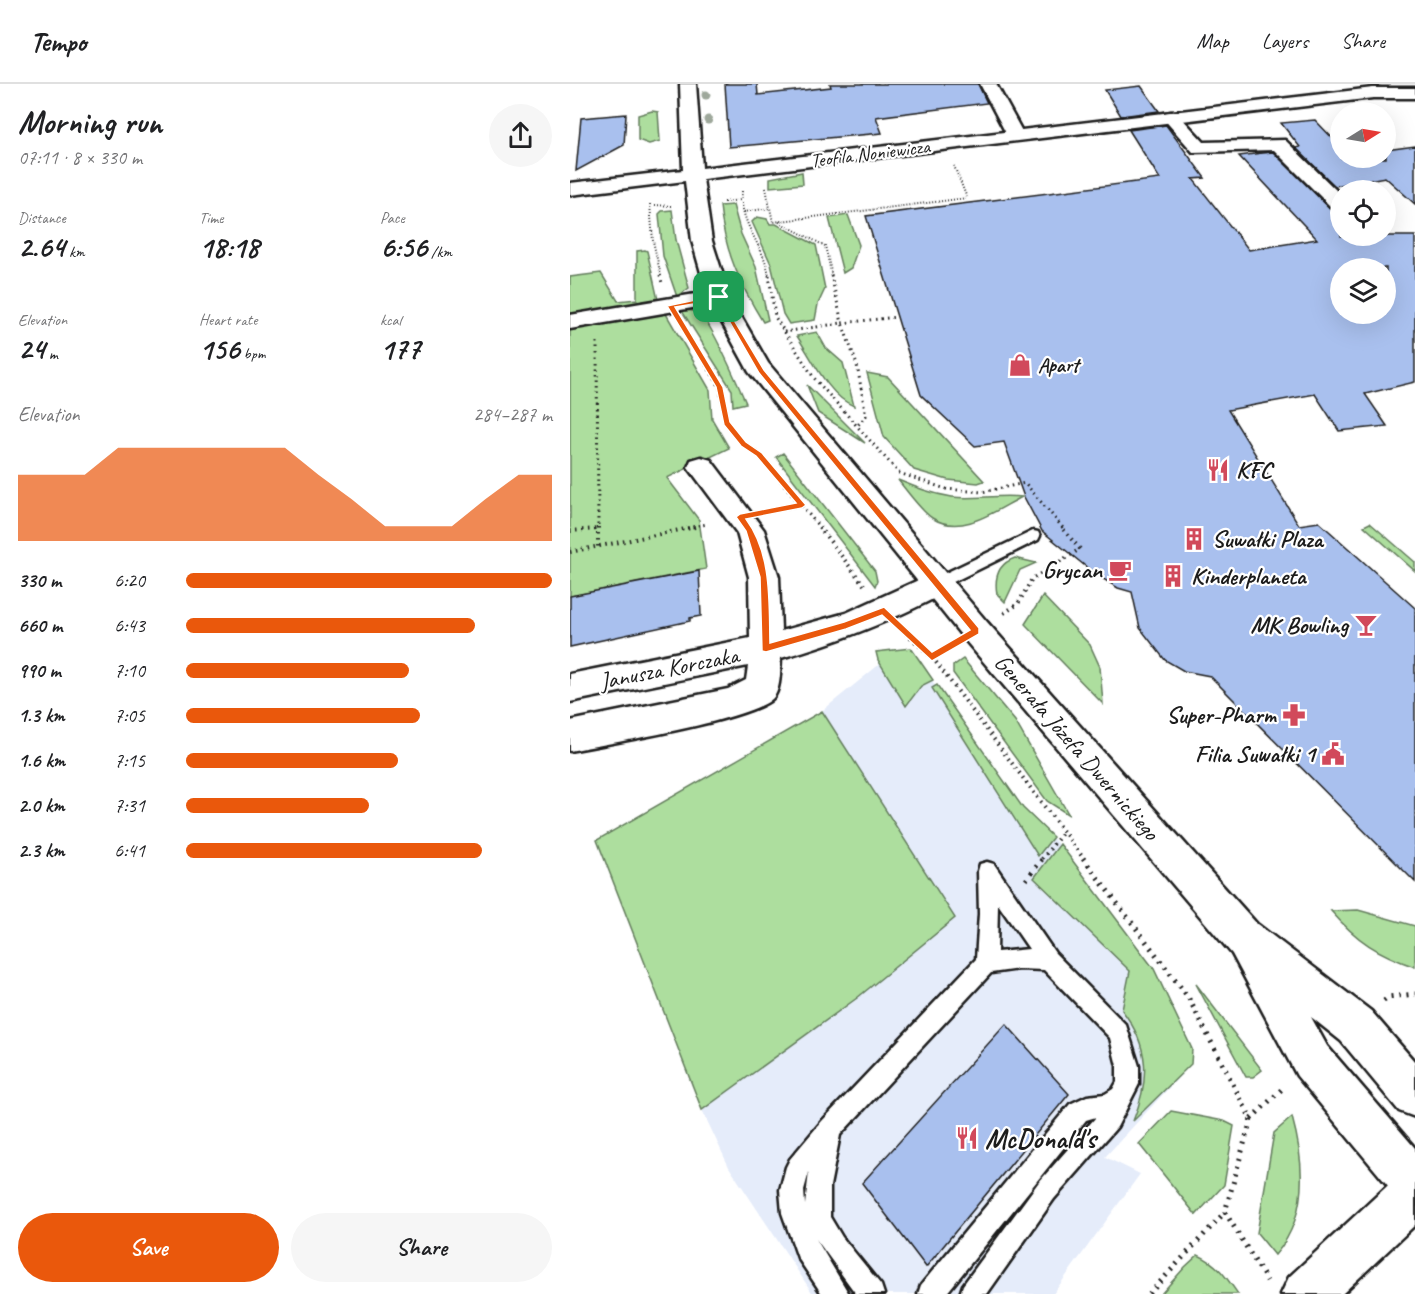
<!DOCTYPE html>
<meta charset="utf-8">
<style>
:root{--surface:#fff;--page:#f6f6f6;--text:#202124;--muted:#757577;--line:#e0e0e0;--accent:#ea580c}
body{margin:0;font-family:Caveat,sans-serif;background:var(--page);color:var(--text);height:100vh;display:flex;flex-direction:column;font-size:22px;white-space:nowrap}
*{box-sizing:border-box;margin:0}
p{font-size:20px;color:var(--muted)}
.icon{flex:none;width:33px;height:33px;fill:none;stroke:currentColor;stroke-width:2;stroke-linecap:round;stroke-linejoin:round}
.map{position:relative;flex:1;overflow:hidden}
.details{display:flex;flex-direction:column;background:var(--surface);width:570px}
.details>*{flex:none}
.needle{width:39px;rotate:79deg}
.controls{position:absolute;left:760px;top:18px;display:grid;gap:12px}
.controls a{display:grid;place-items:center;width:66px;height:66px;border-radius:50%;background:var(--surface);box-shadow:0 6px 24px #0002;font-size:30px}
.pin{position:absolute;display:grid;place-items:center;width:51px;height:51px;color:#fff;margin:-26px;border-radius:12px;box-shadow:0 3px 9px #0006}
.round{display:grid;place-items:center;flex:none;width:63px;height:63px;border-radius:32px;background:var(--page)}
.head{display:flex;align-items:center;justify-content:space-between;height:102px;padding:0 18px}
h1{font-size:33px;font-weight:600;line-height:45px}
.figures{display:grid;grid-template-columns:repeat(3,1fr);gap:9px;height:102px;padding:6px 18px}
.figures div{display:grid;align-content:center}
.figures b{font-size:30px;font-weight:600}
.figures small{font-size:16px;font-weight:400}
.figures p{font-size:16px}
.chart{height:168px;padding:12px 18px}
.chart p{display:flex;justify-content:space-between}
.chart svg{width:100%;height:108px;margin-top:6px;fill:var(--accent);opacity:.7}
.action{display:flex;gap:12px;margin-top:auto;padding:12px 18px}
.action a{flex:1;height:69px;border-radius:36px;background:var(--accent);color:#fff;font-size:24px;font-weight:600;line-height:69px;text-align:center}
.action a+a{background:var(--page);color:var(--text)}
ul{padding:0 18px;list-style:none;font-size:20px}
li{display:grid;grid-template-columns:96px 72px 1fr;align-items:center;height:45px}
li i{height:15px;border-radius:8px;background:var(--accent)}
header{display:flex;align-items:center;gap:36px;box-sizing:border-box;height:84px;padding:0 30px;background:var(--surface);border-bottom:2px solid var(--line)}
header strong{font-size:28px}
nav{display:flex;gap:33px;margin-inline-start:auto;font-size:21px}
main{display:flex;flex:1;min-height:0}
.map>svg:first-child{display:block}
</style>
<header>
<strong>Tempo</strong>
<nav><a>Map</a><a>Layers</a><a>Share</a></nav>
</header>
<main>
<section class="details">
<div class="head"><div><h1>Morning run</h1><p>07:11 · 8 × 330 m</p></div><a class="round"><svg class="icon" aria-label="share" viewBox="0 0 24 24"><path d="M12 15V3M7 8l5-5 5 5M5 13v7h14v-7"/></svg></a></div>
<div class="figures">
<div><p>Distance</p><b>2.64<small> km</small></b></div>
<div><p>Time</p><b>18:18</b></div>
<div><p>Pace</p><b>6:56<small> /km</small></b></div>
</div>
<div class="figures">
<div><p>Elevation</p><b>24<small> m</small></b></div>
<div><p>Heart rate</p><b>156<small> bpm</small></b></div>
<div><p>kcal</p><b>177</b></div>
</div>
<div class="chart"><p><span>Elevation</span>284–287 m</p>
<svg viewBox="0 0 160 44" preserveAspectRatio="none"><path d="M0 44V17L10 17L20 17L30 6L40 6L50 6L60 6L70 6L80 6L90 17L100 27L110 38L120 38L130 38L140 27L150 17L160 17V44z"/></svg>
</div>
<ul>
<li><b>330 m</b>6:20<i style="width:100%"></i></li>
<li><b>660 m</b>6:43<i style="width:79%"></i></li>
<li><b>990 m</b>7:10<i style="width:61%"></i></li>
<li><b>1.3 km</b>7:05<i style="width:64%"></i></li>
<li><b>1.6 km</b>7:15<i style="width:58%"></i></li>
<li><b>2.0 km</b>7:31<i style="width:50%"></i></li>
<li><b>2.3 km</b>6:41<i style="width:81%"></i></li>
</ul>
<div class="action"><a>Save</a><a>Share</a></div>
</section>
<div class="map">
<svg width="845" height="1210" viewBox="0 0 845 1210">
<rect width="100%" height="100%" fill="#fff"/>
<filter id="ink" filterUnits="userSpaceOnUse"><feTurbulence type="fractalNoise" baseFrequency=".0167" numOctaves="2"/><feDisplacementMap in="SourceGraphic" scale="12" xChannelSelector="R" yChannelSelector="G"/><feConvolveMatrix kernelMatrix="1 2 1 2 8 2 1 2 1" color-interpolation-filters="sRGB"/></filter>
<g filter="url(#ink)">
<path fill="#e5ecfa" d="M341 567 453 724 492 764 585 889 621 980 535 1073 570 1090 483 1210H243L159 1083 132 1026 287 914 384 834 252 627 311 579Z"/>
<path fill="#adde9e" stroke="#647d5d" stroke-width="1.5" d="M82 27 88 28 90 57 79 60 68 56V31Z
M232 88 233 100 200 103V94Z
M163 121 171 150 186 183 198 236 193 238C170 201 154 165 150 122Z
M102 126 106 156 119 204 107 213 93 172 89 130 92 127Z
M278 131 289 161 281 184 273 189 259 134Z
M187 133 197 135 200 140H206L246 161 255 205 248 220 245 236 219 240 213 230 201 180 182 138Z
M75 166 77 167 88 216 140 306 142 335 159 364 97 394 129 436 136 485 0 512V193L31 189 48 217 67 215V167Z
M112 227C117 226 124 226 130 230 141 238 169 303 176 319L163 322 162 306Z
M247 248 256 264 273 279 284 322C259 313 241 273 227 252Z
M297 289 318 293 414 397 408 399 378 396 344 386 314 353Z
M237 301 295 359 248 329Z
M213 369 305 487 307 497 305 502 206 373Z
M328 396C345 403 362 410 382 413 405 416 428 410 452 413 426 426 392 453 362 434 351 427 337 407 328 396Z
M800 439 845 478V487L794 442Z
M445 474 466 479 450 486 435 518 427 510C424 493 428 480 445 474Z
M473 512 520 561 530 583 533 620 455 540Z
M341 564 363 596 351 602 336 622 308 576 306 568Z
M393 575 445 637 499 731 477 717 383 589V582Z
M367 601 453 724 483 753 468 772 362 604Z
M252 627 385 834 287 914 132 1026 27 756Z
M490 760 584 885 622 965 621 980 563 1037C580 995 580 963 552 926L560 887 464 794Z
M788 826 845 842V883C808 870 787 857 761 827Z
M626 900 692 986 683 993H676Z
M601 1027 654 1037 664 1042 654 1101 626 1131 569 1060Z
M722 1033C735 1080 739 1132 705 1171L687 1149 704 1049Z
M628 1171C647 1179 657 1194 668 1210H591L615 1183Z"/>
<path fill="#a9c0ee" stroke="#1c1c1c" stroke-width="1.5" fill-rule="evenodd" d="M155 0H187L188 11 261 3 260 0H408L417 19 306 33 312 49 159 63Z
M571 2 589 27 551 32 535 6Z
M56 30 54 61 6 87 11 34Z
M745 36 771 63V74H816V66L845 62V120L815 93 765 102 726 64 730 63 711 39Z
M596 41 635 94 623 95 679 166 747 155 669 72 692 69 703 68 771 135V152H845V298L795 310 817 342 769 347 745 310 658 326 729 441 749 438 845 524V798L640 592 614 587 595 576 570 544 562 508 548 504 525 490 472 447 454 413 434 358 405 362 351 311 296 132 590 95 559 46ZM771 184H816V230H771Z
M129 487 131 532 120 534V537L0 563V512Z
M436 940 499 1010 356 1183 292 1099Z"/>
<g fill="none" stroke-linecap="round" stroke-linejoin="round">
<g stroke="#1c1c1c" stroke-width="5">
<path id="service" d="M463 447 468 448 470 452 468 456 371 504H361L358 500 361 496Z
M417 778 424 780 485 869 556 941 569 982V1000L547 1043 484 1115 417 1210H390L393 1201 468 1099 526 1033 516 1036 376 1210H348L351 1201 500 1020 517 1012 535 1010 543 1005 547 998V982L540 954 474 886 449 885 421 889 270 1051 260 1102V1133L272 1153 311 1201 314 1210H286L246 1155 279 1210H252L228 1174 212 1129 210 1106 216 1083 220 1075 252 1037 406 875 409 830 408 787 410 780ZM428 820 459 865 427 868ZM239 1088 235 1121 234 1106Z"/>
</g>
<g stroke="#1c1c1c" stroke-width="5">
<path id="minor" d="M410 0H426L454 51 451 55H439Z
M601 28 607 29 634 58 715 56 771 111V128L764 126 704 66 623 68 592 33 595 29Z
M149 206 157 208 160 213 157 218 0 245V231Z
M131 373 141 376 194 446 209 493 211 547 276 529 366 488 377 492 381 500 377 508C320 537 272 557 211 574 210 585 211 605 203 614 183 636 36 660 0 667V637L158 605 176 596 178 582 0 618V590L180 554 179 493 167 449 118 383 121 376Z"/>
</g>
<g stroke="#1c1c1c" stroke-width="5">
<path id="tertiary" d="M110 0H126L132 84 803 4H845V14H803L133 95 142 157 160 213 198 279 417 538 687 840 801 927 845 978V1033L829 1027 771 957 741 933 757 962 845 1064V1122L829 1115 727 992 662 870 395 556 179 288 138 213 122 157 115 97 0 111V99L113 86Z"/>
</g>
<g stroke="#1c1c1c" stroke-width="5">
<path id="secondary" d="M845 1086V1141L772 1210H711L719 1193 828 1092Z"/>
</g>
<path stroke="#1c1c1c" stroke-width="2" stroke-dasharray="1 2" stroke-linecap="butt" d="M196 104 200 124
M172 107C168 139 195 162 199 192
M154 118 171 116
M80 120 83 157 91 192
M85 121 101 122
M174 128 200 124 203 138 397 114 384 82
M209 138 255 162 262 192"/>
<path stroke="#1c1c1c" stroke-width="3" stroke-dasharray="1.5 4" stroke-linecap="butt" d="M90 191 92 199
M199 191 205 233 244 294 329 389 376 405 412 408 455 399 493 444
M261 191 272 239 327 233
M113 243 150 303 156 339 173 360 189 370 250 444
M214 248 272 239 287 281 296 332 287 342
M27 258 28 444
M201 427 231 421
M117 444 137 440"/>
<path stroke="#1c1c1c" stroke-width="4" stroke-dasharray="1.5 4.5" stroke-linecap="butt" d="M28 443V463
M249 443 294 501
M0 447 28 445
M0 468 125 443
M434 529 448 520 462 495 510 465 491 443
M336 549 362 573 514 775
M362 573 379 563
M472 775 493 748"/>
<path stroke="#1c1c1c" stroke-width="5" stroke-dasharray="2 6" stroke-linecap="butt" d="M513 774 618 913 681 1035 655 1128 697 1197
M456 796 473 774
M814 917 819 913 845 910
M681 1035 713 1004
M579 1210 655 1128"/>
<use href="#service" fill="#fff" fill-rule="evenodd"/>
<use href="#minor" fill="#fff" fill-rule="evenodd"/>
<use href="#tertiary" fill="#fff" fill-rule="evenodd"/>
<use href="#secondary" fill="#fff" fill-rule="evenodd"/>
</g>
<g fill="#9ea89b">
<circle cx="136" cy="11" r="4.5"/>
<circle cx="138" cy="36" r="4.5"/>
</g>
</g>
<path fill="#ea580c" stroke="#fff" stroke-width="1.5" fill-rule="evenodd" d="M149 211 194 286 409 544V550L362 577 312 531 276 545 196 568 192 567 190 493 176 447 166 433 170 430 226 419 186 372 171 362 154 341 146 303 97 222ZM147 216 189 289 400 546 362 568 314 523 274 538 200 559C199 518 202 470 176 435L232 424 236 421 192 369 176 358 160 338 153 303 105 223Z"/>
<defs>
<g id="shop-bare" transform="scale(1.8)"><path d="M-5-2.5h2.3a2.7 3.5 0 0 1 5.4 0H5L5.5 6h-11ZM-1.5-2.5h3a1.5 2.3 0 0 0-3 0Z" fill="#d1495b" stroke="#fff" stroke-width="2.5" paint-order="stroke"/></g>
<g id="restaurant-bare" transform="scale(1.8)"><path d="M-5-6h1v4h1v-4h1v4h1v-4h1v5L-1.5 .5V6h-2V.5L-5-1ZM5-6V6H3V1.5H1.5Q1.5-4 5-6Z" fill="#d1495b" stroke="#fff" stroke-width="2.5" paint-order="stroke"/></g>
<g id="building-bare" transform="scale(1.8)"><path d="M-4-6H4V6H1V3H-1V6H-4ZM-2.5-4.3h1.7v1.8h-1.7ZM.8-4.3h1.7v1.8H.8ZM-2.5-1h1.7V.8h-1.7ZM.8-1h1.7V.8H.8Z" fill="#d1495b" stroke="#fff" stroke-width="2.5" paint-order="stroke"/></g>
<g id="cafe-bare" transform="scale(1.8)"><path d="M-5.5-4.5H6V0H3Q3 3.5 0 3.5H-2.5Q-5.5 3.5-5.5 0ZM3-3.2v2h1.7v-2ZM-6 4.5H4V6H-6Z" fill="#d1495b" stroke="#fff" stroke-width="2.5" paint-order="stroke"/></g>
<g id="bar-bare" transform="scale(1.8)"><path d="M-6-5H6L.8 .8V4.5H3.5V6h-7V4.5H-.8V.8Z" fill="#d1495b" stroke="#fff" stroke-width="2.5" paint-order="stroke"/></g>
<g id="pharmacy-bare" transform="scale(1.8)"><path d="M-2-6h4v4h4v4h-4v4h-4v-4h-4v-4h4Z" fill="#d1495b" stroke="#fff" stroke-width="2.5" paint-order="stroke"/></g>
<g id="civic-bare" transform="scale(1.8)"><path d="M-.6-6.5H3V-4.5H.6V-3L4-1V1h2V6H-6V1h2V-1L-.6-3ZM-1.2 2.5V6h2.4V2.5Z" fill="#d1495b" stroke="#fff" stroke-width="2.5" paint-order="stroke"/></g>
</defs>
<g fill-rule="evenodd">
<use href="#shop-bare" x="450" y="281"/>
<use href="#restaurant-bare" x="648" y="386"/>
<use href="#building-bare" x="624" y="455"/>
<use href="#cafe-bare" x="550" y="486"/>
<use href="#building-bare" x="603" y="492"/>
<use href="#bar-bare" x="796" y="541"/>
<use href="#pharmacy-bare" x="724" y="631"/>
<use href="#civic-bare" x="763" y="670"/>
<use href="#restaurant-bare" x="397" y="1054"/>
</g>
<g text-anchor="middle" stroke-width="4.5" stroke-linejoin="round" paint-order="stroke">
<g font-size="20" fill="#1c1c1c" stroke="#fff">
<text transform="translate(300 69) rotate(-7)" y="7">Teofila Noniewicza</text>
</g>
<g font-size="20" font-weight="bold" fill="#1c1c1c" stroke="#fff" text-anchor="start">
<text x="468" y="288">Apart</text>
</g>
<g font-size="24" font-weight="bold" fill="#1c1c1c" stroke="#fff" text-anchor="end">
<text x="666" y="394" text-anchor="start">KFC</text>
<text x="642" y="463" text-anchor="start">Suwałki Plaza</text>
<text x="532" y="494">Grycan</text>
<text x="621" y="500" text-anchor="start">Kinderplaneta</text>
<text x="778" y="549">MK Bowling</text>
<text x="706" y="639">Super-Pharm</text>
<text x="745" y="678">Filia Suwałki 1</text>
</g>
<g font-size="24" fill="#1c1c1c" stroke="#fff">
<text transform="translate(99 584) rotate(-11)" y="8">Janusza Korczaka</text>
<text transform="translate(507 663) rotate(49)" y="8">Generała Józefa Dwernickiego</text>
</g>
<g font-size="28" font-weight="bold" fill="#1c1c1c" stroke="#fff" text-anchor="start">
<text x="415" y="1064">McDonald's</text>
</g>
</g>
</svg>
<div class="controls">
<a><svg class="needle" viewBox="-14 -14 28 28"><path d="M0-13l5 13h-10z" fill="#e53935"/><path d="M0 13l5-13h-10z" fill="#757577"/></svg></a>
<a><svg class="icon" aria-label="locate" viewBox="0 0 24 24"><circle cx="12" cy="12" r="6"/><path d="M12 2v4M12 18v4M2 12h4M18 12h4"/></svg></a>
<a><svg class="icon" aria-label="layers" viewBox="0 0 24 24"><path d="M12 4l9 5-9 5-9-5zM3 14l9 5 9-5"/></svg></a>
</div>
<div class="pin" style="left:149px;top:213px;background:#1e9e55"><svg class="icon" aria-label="arrive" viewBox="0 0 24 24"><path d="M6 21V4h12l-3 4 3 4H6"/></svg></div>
</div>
</main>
